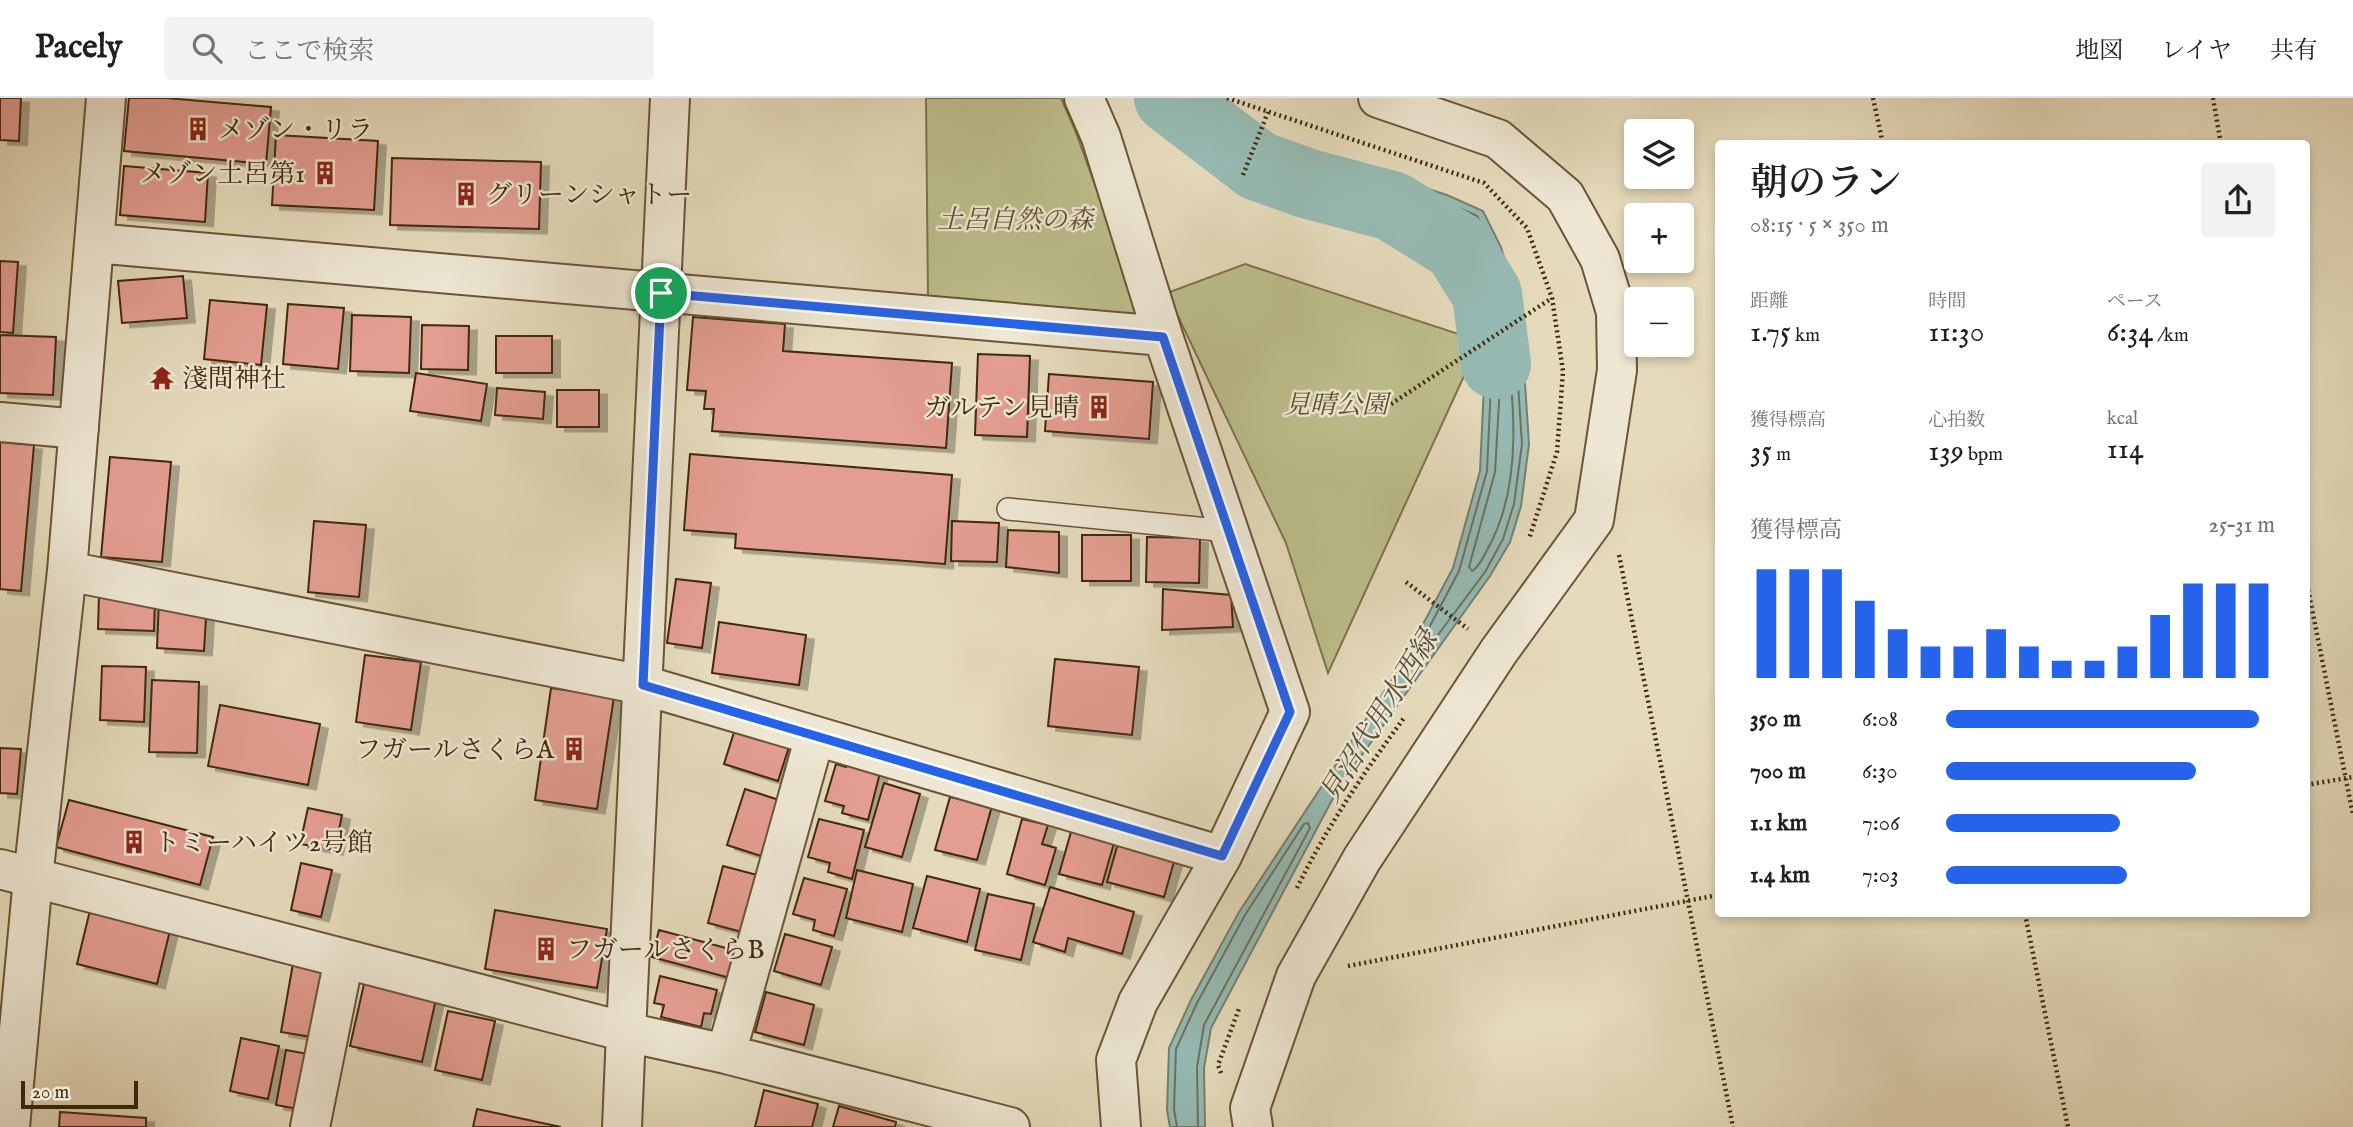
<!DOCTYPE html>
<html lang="ja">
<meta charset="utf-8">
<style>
:root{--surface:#fff;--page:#f2f2f2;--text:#202124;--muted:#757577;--line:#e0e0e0;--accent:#2563eb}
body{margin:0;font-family:"IM FELL English","Noto Serif JP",serif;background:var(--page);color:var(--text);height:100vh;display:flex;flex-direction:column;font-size:26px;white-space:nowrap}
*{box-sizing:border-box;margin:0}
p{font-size:23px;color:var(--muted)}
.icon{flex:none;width:38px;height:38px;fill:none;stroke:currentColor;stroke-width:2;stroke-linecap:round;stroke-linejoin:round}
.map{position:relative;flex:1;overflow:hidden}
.details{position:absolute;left:1715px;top:42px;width:595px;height:777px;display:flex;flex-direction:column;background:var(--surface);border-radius:7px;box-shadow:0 4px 10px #0003}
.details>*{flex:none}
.buttons{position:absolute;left:1624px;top:21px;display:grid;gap:14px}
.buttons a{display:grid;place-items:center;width:70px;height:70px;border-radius:7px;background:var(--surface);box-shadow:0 4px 10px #0003;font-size:35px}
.scale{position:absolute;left:21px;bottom:18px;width:117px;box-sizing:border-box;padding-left:7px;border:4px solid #40290b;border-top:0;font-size:19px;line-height:24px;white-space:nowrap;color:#40290b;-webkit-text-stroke:5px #eee7d3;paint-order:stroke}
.pin{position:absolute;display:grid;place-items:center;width:60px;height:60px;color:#fff;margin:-30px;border:4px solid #fff;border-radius:50%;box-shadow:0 2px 7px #0007}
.round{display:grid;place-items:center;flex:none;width:74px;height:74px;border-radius:7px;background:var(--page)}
.summary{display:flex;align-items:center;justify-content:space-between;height:119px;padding:0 35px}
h1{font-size:38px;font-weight:600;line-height:52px}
.metrics{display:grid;grid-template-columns:repeat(3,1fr);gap:10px;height:119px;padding:7px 35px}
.metrics div{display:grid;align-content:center}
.metrics b{font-size:30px;font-weight:600}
.metrics small{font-size:19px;font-weight:400}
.metrics p{font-size:19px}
.chart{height:196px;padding:14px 35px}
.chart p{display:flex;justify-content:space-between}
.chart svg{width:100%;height:126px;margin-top:7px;stroke:var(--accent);stroke-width:6}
ul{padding:0 35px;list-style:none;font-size:23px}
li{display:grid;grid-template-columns:112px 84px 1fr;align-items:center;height:52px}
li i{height:18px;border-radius:9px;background:var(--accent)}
header{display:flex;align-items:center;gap:42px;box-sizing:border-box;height:98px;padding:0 35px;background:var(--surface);border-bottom:2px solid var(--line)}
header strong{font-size:33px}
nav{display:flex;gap:38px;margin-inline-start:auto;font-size:24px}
.search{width:490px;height:63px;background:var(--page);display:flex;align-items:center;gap:18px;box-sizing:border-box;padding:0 24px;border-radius:7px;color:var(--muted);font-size:26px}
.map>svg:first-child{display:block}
</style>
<header>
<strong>Pacely</strong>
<div class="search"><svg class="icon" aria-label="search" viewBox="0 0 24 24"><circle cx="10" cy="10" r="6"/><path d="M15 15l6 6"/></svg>ここで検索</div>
<nav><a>地図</a><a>レイヤ</a><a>共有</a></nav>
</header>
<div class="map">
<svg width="2353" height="1029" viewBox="0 0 2353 1029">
<defs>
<filter id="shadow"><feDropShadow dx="8" dy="4.5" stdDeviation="0" flood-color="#0004"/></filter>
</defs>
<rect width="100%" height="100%" fill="#e5dabb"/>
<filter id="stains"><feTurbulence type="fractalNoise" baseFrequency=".00286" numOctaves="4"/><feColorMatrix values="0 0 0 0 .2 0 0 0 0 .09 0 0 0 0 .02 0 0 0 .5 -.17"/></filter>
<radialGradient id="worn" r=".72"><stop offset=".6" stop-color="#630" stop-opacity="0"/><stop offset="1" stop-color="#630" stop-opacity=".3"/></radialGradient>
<path fill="#bcbd8b" stroke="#7e734b" stroke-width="2" d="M926 0H1061L1075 32 1143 219 928 202Z
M1245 166 1480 243 1328 575 1286 445 1167 195Z"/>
<path fill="#96bab3" stroke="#748070" stroke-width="2" d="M1157 0H1202L1245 33 1447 97 1483 113 1501 149 1516 201 1523 255 1529 346 1521 408 1510 444 1490 478 1339 689 1211 930 1204 970 1205 1029H1170L1167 1012 1169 950 1191 902 1239 814 1399 571 1453 470 1480 373 1484 287 1480 217 1470 148 1390 114 1299 88 1218 43Z"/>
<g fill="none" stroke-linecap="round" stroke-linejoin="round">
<path stroke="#6b725f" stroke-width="2" d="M1168 0 1221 37 1301 82 1392 107 1472 141 1477 146 1487 216 1491 286 1487 373 1459 473 1413 560V564L1417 565 1485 474 1503 441 1514 406 1522 346 1516 256 1509 203 1494 151 1477 118 1444 103 1243 39 1202 8 1199 0
M1500 217 1503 220C1513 294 1526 384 1487 452 1483 460 1479 469 1472 473L1469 469 1495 374 1500 287 1496 221Z
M1177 1029 1174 1011 1176 951 1197 905 1245 817 1304 726 1308 725 1310 730 1204 927 1197 969 1198 1029"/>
<path stroke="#96bab3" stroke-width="70" d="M1169 0 1258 68 1309 86 1392 108 1458 149 1487 196 1496 266"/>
</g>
<path fill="#e49d91" stroke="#40290b" stroke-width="2" filter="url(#shadow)" d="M0 0H21L19 43 0 42Z
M129 0H166L271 9 266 66 124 53Z
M276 37 378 43 374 112 272 107Z
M392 60 541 64 539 131 390 127Z
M124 68 208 75 205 124 120 117Z
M0 163 18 164 13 235 0 234Z
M183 178 187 220 122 225 118 183Z
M210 202 267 207 261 267 204 261Z
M288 206 344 210 338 271 283 266Z
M352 217 411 219 409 275 350 273Z
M693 219 785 226 783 253 952 265 946 350 712 333 714 311H704L706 293 687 292Z
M422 227 469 228 468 272 421 271Z
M0 237 56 239 53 297 0 295Z
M496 238H552V275H496Z
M978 256 1030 258 1027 339 975 337Z
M416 275 487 286 481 323 410 313Z
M1049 276 1153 284 1149 341 1045 333Z
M497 290 545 294 543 321 495 317Z
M557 292H599V329H557Z
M0 344 34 347 21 493 0 491Z
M690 356 952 377 945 466 735 450 736 436 684 432Z
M110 359 171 364 162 464 101 459Z
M314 423 366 427 359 499 308 494Z
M952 423 999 425 997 464 951 463Z
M1008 432 1059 434V475L1006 469Z
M1082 437H1131V483H1082Z
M1147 439 1200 440 1199 485 1146 484Z
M676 481 711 485 702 550 667 545Z
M1163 491 1231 497 1233 529 1162 532Z
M99 497 155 498 154 533 98 531Z
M159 501 207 503 204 553 157 550Z
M719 524 806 537 799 587 712 575Z
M365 557 421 564 411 632 356 624Z
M1055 561 1139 569 1132 637 1048 628Z
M102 568 146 569 144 624 100 622Z
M152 582 199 584 197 655 149 654Z
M551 590 614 599 597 711 535 702Z
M220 607 320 626 308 687 208 668Z
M735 631 789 649 778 683 724 666Z
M0 650 21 651 17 696 0 695Z
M847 662 881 671 868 722 842 715 844 708 825 703 836 666 846 669Z
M884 685 920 696 902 759 865 749Z
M745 691 779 702 761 758 727 747Z
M950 699 992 708 977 762 935 752Z
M69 702 213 739 200 787 56 749Z
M308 710 342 717 335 752 300 746Z
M819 721 864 732 852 781 828 774 830 765 808 759Z
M1022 721 1048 727 1042 746 1056 750 1045 787 1007 776Z
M1073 727 1116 738 1102 787 1059 776Z
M1120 738 1177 753 1164 799 1107 784Z
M301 765 332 772 321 819 291 812Z
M723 768 757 777 742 834 708 825Z
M857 772 913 786 902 834 846 820Z
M927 778 980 791 967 844 913 830Z
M804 780 847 791 834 838 813 832 815 822 793 816Z
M1050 789 1134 814 1122 856 1068 840 1065 854 1033 844Z
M988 796 1034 806 1021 862 975 852Z
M93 800 173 820 157 886 77 866Z
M495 812 607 831 597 890 485 871Z
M659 832 737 853 730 880 652 859Z
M785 836 832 849 821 887 774 873Z
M295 854 337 862 324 941 281 934Z
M660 878 717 892 711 916 704 915 701 929 661 919 664 907 654 905Z
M364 886 436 901 422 964 350 948Z
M766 894 814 907 804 947 755 934Z
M448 913 495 923 482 982 435 972Z
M241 940 279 948 268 1001 230 993Z
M286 952 319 958 309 1013 276 1007Z
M764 992 818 1006 812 1029H755Z
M839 1008 896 1024 895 1029H833Z
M477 1011 561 1029H473Z
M60 1014 146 1020V1029H59Z"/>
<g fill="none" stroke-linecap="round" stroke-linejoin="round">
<g stroke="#695537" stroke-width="24">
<path id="lane" d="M1008 411 1228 433"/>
</g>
<g stroke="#695537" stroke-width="42">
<path id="street" d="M670 0 626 934 726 956 1010 1029
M1084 0 1101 39 1163 238 1290 614 1222 758 1138 904 1116 962 1121 1029
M94 145 1163 238
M0 324 79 331
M67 473 643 587 1222 758
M0 771 626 934 622 1029
M726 956 815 638
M10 1029 33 780 67 473 106 0
M310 1029 344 861
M1253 1029 1250 1010 1296 878 1362 761 1499 553 1594 422 1617 272 1616 214 1600 161 1565 98 1498 41 1378 0"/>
</g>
<path stroke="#40290b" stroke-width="4.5" stroke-dasharray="2 3.5" stroke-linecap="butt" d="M1227 0 1484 85 1527 130 1552 200 1563 273 1557 354 1529 441
M1873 0 1883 46
M2213 0 2221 46
M1243 77 1268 14
M1391 306 1552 200
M1619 457 1733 1029
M2306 481 2353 717
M1406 484 1468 531
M2306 687 2353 679
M1297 790C1326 730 1365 673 1404 620
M2025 816 2068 1029
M1348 868 1718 797
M1221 975 1218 967 1240 908"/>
<use href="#lane" stroke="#eee7d3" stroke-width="21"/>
<use href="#street" stroke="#eee7d3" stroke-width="38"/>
</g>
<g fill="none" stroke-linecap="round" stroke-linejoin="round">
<g stroke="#fff" stroke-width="14">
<path id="route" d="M661 195 1163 239 1290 614 1222 758 643 587Z"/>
</g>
<use href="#route" stroke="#2563eb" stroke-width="9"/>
</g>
<defs>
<g id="building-bare" transform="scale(1.89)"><path d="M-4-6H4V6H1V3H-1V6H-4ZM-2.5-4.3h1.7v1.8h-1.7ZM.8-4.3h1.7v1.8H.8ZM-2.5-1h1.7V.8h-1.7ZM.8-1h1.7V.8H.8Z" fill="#8f2418" stroke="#eee7d3" stroke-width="2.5" paint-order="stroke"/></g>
<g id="temple-bare" transform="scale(1.89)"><path d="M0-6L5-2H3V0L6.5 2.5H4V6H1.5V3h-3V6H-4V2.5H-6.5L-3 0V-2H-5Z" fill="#8f2418" stroke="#eee7d3" stroke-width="2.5" paint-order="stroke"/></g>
</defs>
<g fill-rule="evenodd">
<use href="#building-bare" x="198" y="31"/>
<use href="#building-bare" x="325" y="75"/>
<use href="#building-bare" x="466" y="96"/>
<use href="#temple-bare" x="162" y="280"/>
<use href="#building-bare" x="1099" y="309"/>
<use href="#building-bare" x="574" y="651"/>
<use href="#building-bare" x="134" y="744"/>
<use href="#building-bare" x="546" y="851"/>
</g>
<g text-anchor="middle" stroke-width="5" stroke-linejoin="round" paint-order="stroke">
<g font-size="26" fill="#40290b" stroke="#eee7d3" text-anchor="start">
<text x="218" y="40">メゾン・リラ</text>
<text x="305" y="84" text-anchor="end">メゾン土呂第1</text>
<text x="486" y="105">グリーンシャトー</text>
<text x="182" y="289">淺間神社</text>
<text x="1079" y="318" text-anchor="end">ガルテン見晴</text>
<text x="554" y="660" text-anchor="end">フガールさくらA</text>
<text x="154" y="753">トミーハイツ2号館</text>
<text x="566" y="860">フガールさくらB</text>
</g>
<g font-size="26" font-style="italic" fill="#5f4e2b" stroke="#eee7d3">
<text x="1015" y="130">土呂自然の森</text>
<text x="1336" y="315">見晴公園</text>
</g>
<g font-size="28" font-style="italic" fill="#564d35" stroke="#eee7d3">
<text transform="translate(1378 618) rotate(-58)" y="10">見沼代用水西緑</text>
</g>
</g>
<rect width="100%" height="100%" filter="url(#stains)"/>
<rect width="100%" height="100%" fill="url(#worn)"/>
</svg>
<div class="buttons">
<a><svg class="icon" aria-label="layers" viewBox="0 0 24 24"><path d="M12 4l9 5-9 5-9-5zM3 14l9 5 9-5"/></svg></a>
<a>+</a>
<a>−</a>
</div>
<div class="scale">20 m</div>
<div class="pin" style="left:661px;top:195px;background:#1e9e55"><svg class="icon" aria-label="arrive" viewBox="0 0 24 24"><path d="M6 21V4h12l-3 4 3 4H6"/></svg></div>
<section class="details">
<div class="summary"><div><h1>朝のラン</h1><p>08:15 · 5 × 350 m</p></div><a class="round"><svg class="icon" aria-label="share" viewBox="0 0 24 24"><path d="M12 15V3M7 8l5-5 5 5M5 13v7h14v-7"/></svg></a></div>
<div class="metrics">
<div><p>距離</p><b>1.75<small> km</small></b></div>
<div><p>時間</p><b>11:30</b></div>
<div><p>ペース</p><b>6:34<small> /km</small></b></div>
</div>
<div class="metrics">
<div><p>獲得標高</p><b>35<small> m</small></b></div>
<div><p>心拍数</p><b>139<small> bpm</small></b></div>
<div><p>kcal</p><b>114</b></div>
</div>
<div class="chart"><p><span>獲得標高</span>25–31 m</p>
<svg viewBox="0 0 160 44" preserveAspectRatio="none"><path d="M5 44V6M15 44V6M25 44V6M35 44V17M45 44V27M55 44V33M65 44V33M75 44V27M85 44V33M95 44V38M105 44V38M115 44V33M125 44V22M135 44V11M145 44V11M155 44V11"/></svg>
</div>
<ul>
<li><b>350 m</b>6:08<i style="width:95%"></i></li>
<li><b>700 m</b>6:30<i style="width:76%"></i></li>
<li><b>1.1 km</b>7:06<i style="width:53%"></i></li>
<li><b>1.4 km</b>7:03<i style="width:55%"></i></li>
</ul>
</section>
</div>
